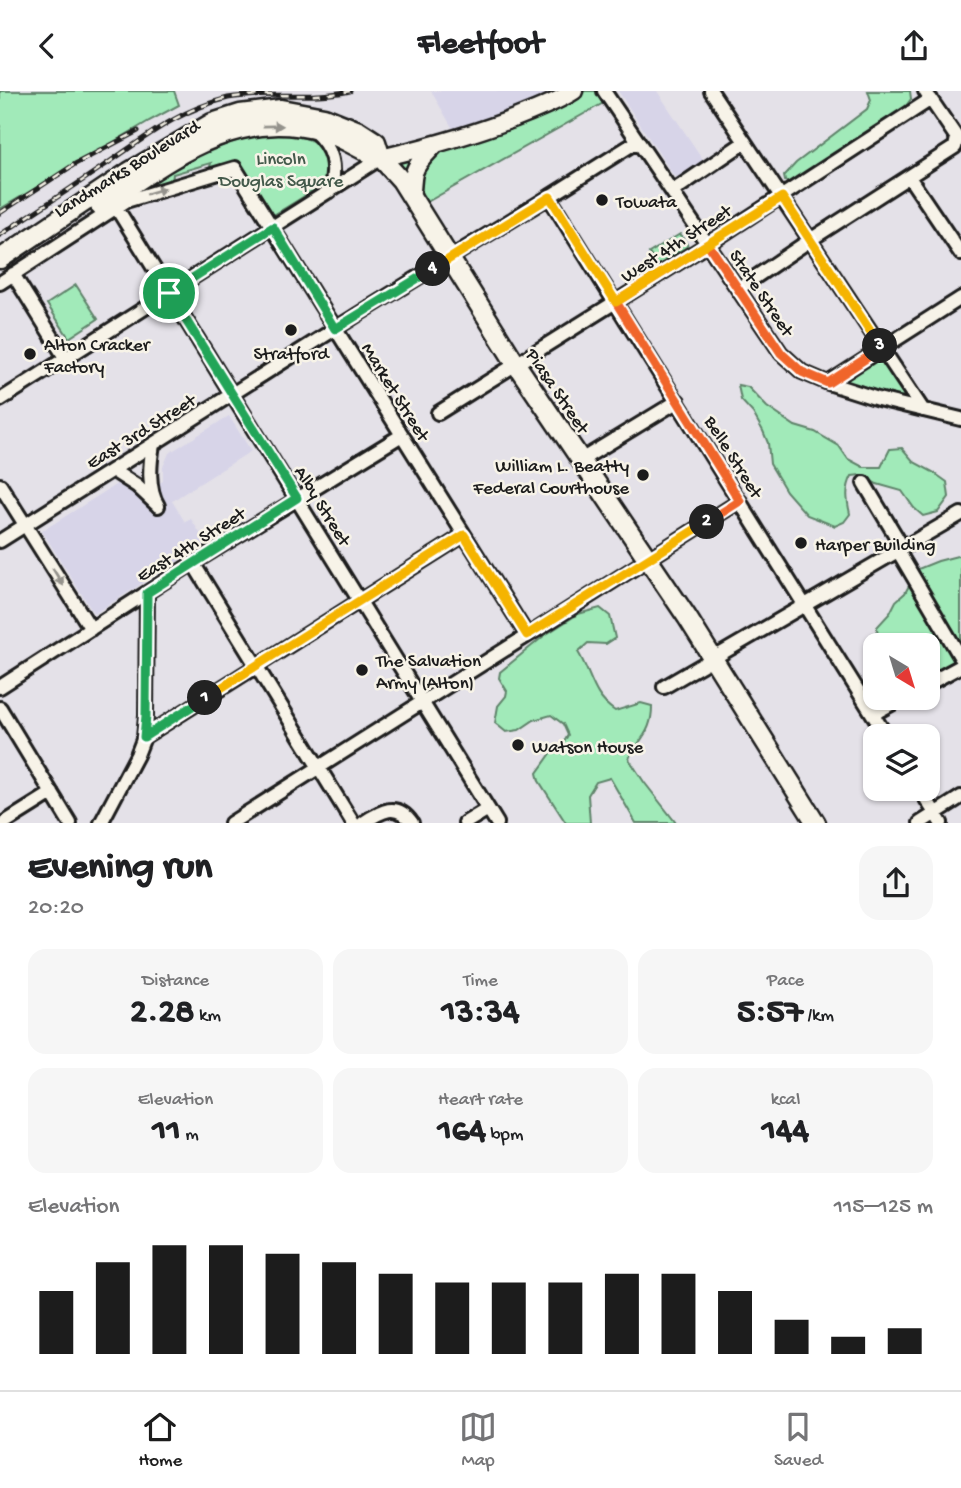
<!DOCTYPE html>
<meta charset="utf-8">
<style>
:root{--surface:#fff;--page:#f6f6f6;--text:#202124;--muted:#757577;--line:#e0e0e0;--accent:#1c1c1c}
body{margin:0;font-family:"Gochi Hand",sans-serif;background:var(--page);color:var(--text);height:100vh;display:flex;flex-direction:column;font-size:26px;white-space:nowrap}
*{box-sizing:border-box;margin:0}
p{font-size:23px;color:var(--muted)}
.icon{flex:none;width:38px;height:38px;fill:none;stroke:currentColor;stroke-width:2;stroke-linecap:round;stroke-linejoin:round}
.map{position:relative;height:732px;overflow:hidden}
.side{display:flex;flex-direction:column;background:var(--surface);flex:1}
.side>*{flex:none}
.needle{width:46px;rotate:142deg}
.fabs{position:absolute;left:863px;top:542px;display:grid;gap:14px}
.fabs a{display:grid;place-items:center;width:77px;height:77px;border-radius:14px;background:var(--surface);box-shadow:0 2px 5px #0004;font-size:35px}
.pin{position:absolute;display:grid;place-items:center;width:60px;height:60px;color:#fff;margin:-30px;border:4px solid #fff;border-radius:50%;box-shadow:0 2px 7px #0007}
.km{position:absolute;width:35px;height:35px;margin:-18px;border-radius:50%;background:#222;color:#fff;font-size:19px;line-height:35px;text-align:center}
.round{display:grid;place-items:center;flex:none;width:74px;height:74px;border-radius:21px;background:var(--page)}
.overview{display:flex;align-items:center;justify-content:space-between;height:119px;padding:0 28px}
h1{font-size:38px;font-weight:800;line-height:52px}
.metrics{display:grid;grid-template-columns:repeat(3,1fr);gap:10px;height:119px;padding:7px 28px}
.metrics div{display:grid;align-content:center;border-radius:18px;background:var(--page);text-align:center}
.metrics b{font-size:35px;font-weight:800}
.metrics small{font-size:19px;font-weight:400}
.metrics p{font-size:19px}
.chart{height:196px;padding:14px 28px}
.chart p{display:flex;justify-content:space-between}
.chart svg{width:100%;height:126px;margin-top:7px;stroke:var(--accent);stroke-width:6}
header{display:flex;justify-content:space-between;align-items:center;height:91px;padding:0 28px;background:var(--surface);font-size:32px;font-weight:800}
.tabs{display:flex;justify-content:space-around;align-items:center;height:98px;border-top:2px solid var(--line);background:var(--surface);font-size:19px;color:var(--muted)}
.tabs a{display:grid;justify-items:center;gap:4px}
.tabs .on{color:var(--accent)}
.map>svg:first-child{display:block}
</style>
<header><svg class="icon" aria-label="back" viewBox="0 0 24 24"><path d="M15 5l-7 7 7 7"/></svg>Fleetfoot<svg class="icon" aria-label="share" viewBox="0 0 24 24"><path d="M12 15V3M7 8l5-5 5 5M5 13v7h14v-7"/></svg></header>
<div class="map">
<svg width="961" height="732" viewBox="0 0 961 732">
<rect width="100%" height="100%" fill="#e4e1e8"/>
<filter id="ink" filterUnits="userSpaceOnUse"><feTurbulence type="fractalNoise" baseFrequency=".0143" numOctaves="2"/><feDisplacementMap in="SourceGraphic" scale="14" xChannelSelector="R" yChannelSelector="G"/><feConvolveMatrix kernelMatrix="1 2 1 2 8 2 1 2 1" color-interpolation-filters="sRGB"/></filter>
<g filter="url(#ink)">
<path fill="#d7d4e8" d="M431 0H556L480 30 453 38Z
M618 0H657L704 70 679 86 674 85Z
M229 325 251 360 172 410 185 431 191 428 205 450 200 456 94 523 42 440 120 391 140 403 163 390V376L169 362Z"/>
<path fill="#a1eab9" stroke="#5e836a" stroke-width="2" d="M0 0H174L179 14 149 30 0 118Z
M581 0H601L607 10 420 115 402 85 396 66Z
M868 0H910L911 8 903 19 795 89 790 92 785 90 784 85 796 72 867 18 871 9Z
M273 43C294 45 323 44 327 70 328 78 329 84 323 91 313 102 286 116 272 125L237 71 209 80 211 72 173 83 172 92 128 105C174 76 218 48 273 43Z
M680 143 688 155 657 175 649 162Z
M76 194 98 228 69 247 47 213Z
M881 261 919 316 833 291Z
M738 294 748 296 767 316 795 335 815 341 839 355 848 368 863 376H881L890 358 902 357 914 371 933 381 947 391 949 406 938 421 923 425 914 417 902 400 877 393 861 384 852 385C845 398 847 409 850 423L844 431 835 435 807 424 786 400 770 373 768 352 763 340 753 322 741 309Z
M961 464V571L928 583V555H885L878 548 877 536 890 522 896 510 905 502 918 478 938 470Z
M600 517 610 525 615 547 606 553 588 552 578 561C592 584 592 605 615 620L641 612 652 615C652 631 648 640 638 653 634 658 631 661 629 668L644 691 676 732H636L610 687 596 691 588 704 590 732H566L539 690 537 682 552 661 564 651 568 644 563 633 551 624 534 629 519 639 506 641 495 632 498 615 506 605 507 600 499 587 500 581 545 544 578 523Z"/>
<g fill="none" stroke-linecap="round" stroke-linejoin="round">
<g stroke="#1c1c1c" stroke-width="18">
<path id="minor" d="M604 0 781 262 802 281 828 292 878 308 961 328
M711 0 923 319
M314 40C333 57 337 76 330 100
M909 86 961 163
M673 100 745 51
M549 106 887 646
M116 116 497 732
M13 183 66 268
M0 192 126 110 235 77 527 544
M738 198 810 149 955 56 957 47 925 0
M828 292 961 207
M0 309 381 67
M438 322 708 153 931 8
M153 353C150 372 147 397 158 415
M581 369 678 310
M112 379 137 395 156 413
M864 392 903 457
M0 394 91 538
M0 450 357 224 549 106 638 50
M898 460 961 567
M193 472 353 732
M928 593 961 575
M0 596 193 472 402 344
M664 596 961 423
M0 617 70 732
M873 623 902 607
M144 646 464 444
M920 698 941 732
M4 732 52 702
M101 732 137 664 144 646 146 625 147 502
M231 732 740 410
M363 732C381 720 397 710 412 732
M465 732 488 718
M920 732 961 706"/>
</g>
<g stroke="#1c1c1c" stroke-width="21">
<path id="major" d="M381 67C432 55 482 41 530 21 545 15 560 9 574 0
M411 105C413 97 412 90 414 82 417 71 428 62 436 53"/>
</g>
<g stroke="#1c1c1c" stroke-width="23">
<path id="highway" d="M100 115C169 70 234 15 322 40 343 46 361 60 381 67
M0 168 129 81 212 32 240 23 281 18 324 26 359 40 376 51 381 67 401 89 516 273 687 526 816 732"/>
</g>
<use href="#minor" stroke="#f7f3e8" stroke-width="12"/>
<use href="#major" stroke="#f7f3e8" stroke-width="16"/>
<use href="#highway" stroke="#f7f3e8" stroke-width="18"/>
<g stroke="#1c1c1c" stroke-width="5">
<path id="rail" d="M0 122 75 73 138 40
M0 144C34 121 69 99 102 76 145 47 176 20 228 7 268 0 310 9 350 0"/>
</g>
<use href="#rail" stroke="#f7f3e8" stroke-width="2.5" stroke-dasharray="8" stroke-linecap="butt"/>
</g>
<defs><path id="oneway-solid" d="M-6-.8H1V-3.2L6.5 0L1 3.2V.8H-6Z" transform="scale(1.75)"/></defs>
<g fill="#94928c">
<use href="#oneway-solid" transform="translate(273 35) rotate(-1)"/>
<use href="#oneway-solid" transform="translate(156 100) rotate(-17)"/>
<use href="#oneway-solid" transform="translate(58 486) rotate(58)"/>
</g>
</g>
<g fill="none" stroke-linecap="round" stroke-linejoin="round" filter="url(#ink)">
<g stroke="#fff" stroke-width="14">
<path id="split-1" d="M169 202 297 407 147 502 146 625 144 646 205 607"/>
</g>
<g stroke="#fff" stroke-width="14">
<path id="split-2" d="M205 607 464 444 527 544 707 431"/>
</g>
<g stroke="#fff" stroke-width="14">
<path id="split-3" d="M707 431 740 410 616 211 708 153 781 262 802 281 828 292 882 257 880 255"/>
</g>
<g stroke="#fff" stroke-width="14">
<path id="split-4" d="M433 178 550 106 616 211 782 106 880 255"/>
</g>
<g stroke="#fff" stroke-width="14">
<path id="split-5" d="M169 202 273 136 335 238 433 178"/>
</g>
<use href="#split-1" stroke="#22a559" stroke-width="9"/>
<use href="#split-2" stroke="#f5b400" stroke-width="9"/>
<use href="#split-3" stroke="#f0652b" stroke-width="9"/>
<use href="#split-4" stroke="#f5b400" stroke-width="9"/>
<use href="#split-5" stroke="#22a559" stroke-width="9"/>
</g>
<g fill="#1c1c1c" stroke="#f7f3e8" stroke-width="2.5">
<circle cx="602" cy="109" r="7"/>
<circle cx="291" cy="239" r="7"/>
<circle cx="30" cy="263" r="7"/>
<circle cx="643" cy="384" r="7"/>
<circle cx="801" cy="452" r="7"/>
<circle cx="362" cy="579" r="7"/>
<circle cx="518" cy="654" r="7"/>
</g>
<g text-anchor="middle" stroke-width="5" stroke-linejoin="round" paint-order="stroke">
<g font-size="19" fill="#445a4b" stroke="#f7f3e8">
<text x="281" y="73">Lincoln<tspan x="281" dy="22">Douglas Square</tspan></text>
</g>
<g font-size="19" fill="#1c1c1c" stroke="#f7f3e8">
<text transform="translate(126 76) rotate(-32)" y="7">Landmarks Boulevard</text>
<text transform="translate(675 151) rotate(-33)" y="7">West 4th Street</text>
<text transform="translate(763 201) rotate(56)" y="7">State Street</text>
<text transform="translate(559 299) rotate(56)" y="7">Piasa Street</text>
<text transform="translate(397 300) rotate(58)" y="7">Market Street</text>
<text transform="translate(140 339) rotate(-32)" y="7">East 3rd Street</text>
<text transform="translate(735 365) rotate(58)" y="7">Belle Street</text>
<text transform="translate(324 414) rotate(58)" y="7">Alby Street</text>
<text transform="translate(190 452) rotate(-32)" y="7">East 4th Street</text>
</g>
<g font-size="19" fill="#1c1c1c" stroke="#f7f3e8" text-anchor="start">
<text x="616" y="116">Towata</text>
<text x="44" y="259">Alton Cracker<tspan x="44" dy="22">Factory</tspan></text>
<text x="291" y="268" text-anchor="middle">Stratford</text>
<text x="629" y="380" text-anchor="end">William L. Beatty<tspan x="629" dy="22">Federal Courthouse</tspan></text>
<text x="815" y="459">Harper Building</text>
<text x="376" y="575">The Salvation<tspan x="376" dy="22">Army (Alton)</tspan></text>
<text x="532" y="661">Watson House</text>
</g>
</g>
</svg>
<div class="fabs">
<a><svg class="needle" viewBox="-14 -14 28 28"><path d="M0-13l5 13h-10z" fill="#e53935"/><path d="M0 13l5-13h-10z" fill="#757577"/></svg></a>
<a><svg class="icon" aria-label="layers" viewBox="0 0 24 24"><path d="M12 4l9 5-9 5-9-5zM3 14l9 5 9-5"/></svg></a>
</div>
<div class="pin" style="left:169px;top:202px;background:#1e9e55"><svg class="icon" aria-label="arrive" viewBox="0 0 24 24"><path d="M6 21V4h12l-3 4 3 4H6"/></svg></div>
<b class="km" style="left:205px;top:607px">1</b>
<b class="km" style="left:707px;top:431px">2</b>
<b class="km" style="left:880px;top:255px">3</b>
<b class="km" style="left:433px;top:178px">4</b>
</div>
<section class="side">
<div class="overview"><div><h1>Evening run</h1><p>20:20</p></div><a class="round"><svg class="icon" aria-label="share" viewBox="0 0 24 24"><path d="M12 15V3M7 8l5-5 5 5M5 13v7h14v-7"/></svg></a></div>
<div class="metrics">
<div><p>Distance</p><b>2.28<small> km</small></b></div>
<div><p>Time</p><b>13:34</b></div>
<div><p>Pace</p><b>5:57<small> /km</small></b></div>
</div>
<div class="metrics">
<div><p>Elevation</p><b>11<small> m</small></b></div>
<div><p>Heart rate</p><b>164<small> bpm</small></b></div>
<div><p>kcal</p><b>144</b></div>
</div>
<div class="chart"><p><span>Elevation</span>115–125 m</p>
<svg viewBox="0 0 160 44" preserveAspectRatio="none"><path d="M5 44V22M15 44V12M25 44V6M35 44V6M45 44V9M55 44V12M65 44V16M75 44V19M85 44V19M95 44V19M105 44V16M115 44V16M125 44V22M135 44V32M145 44V38M155 44V35"/></svg>
</div>
</section>
<nav class="tabs">
<a class="on"><svg class="icon" aria-label="home" viewBox="0 0 24 24"><path d="M3 11l9-7 9 7M6 9v11h12V9"/></svg>Home</a>
<a><svg class="icon" aria-label="map" viewBox="0 0 24 24"><path d="M3 6l6-2 6 2 6-2v14l-6 2-6-2-6 2zM9 4v14M15 6v14"/></svg>Map</a>
<a><svg class="icon" aria-label="saved" viewBox="0 0 24 24"><path d="M7 4h10v16l-5-4-5 4z"/></svg>Saved</a>
</nav>
